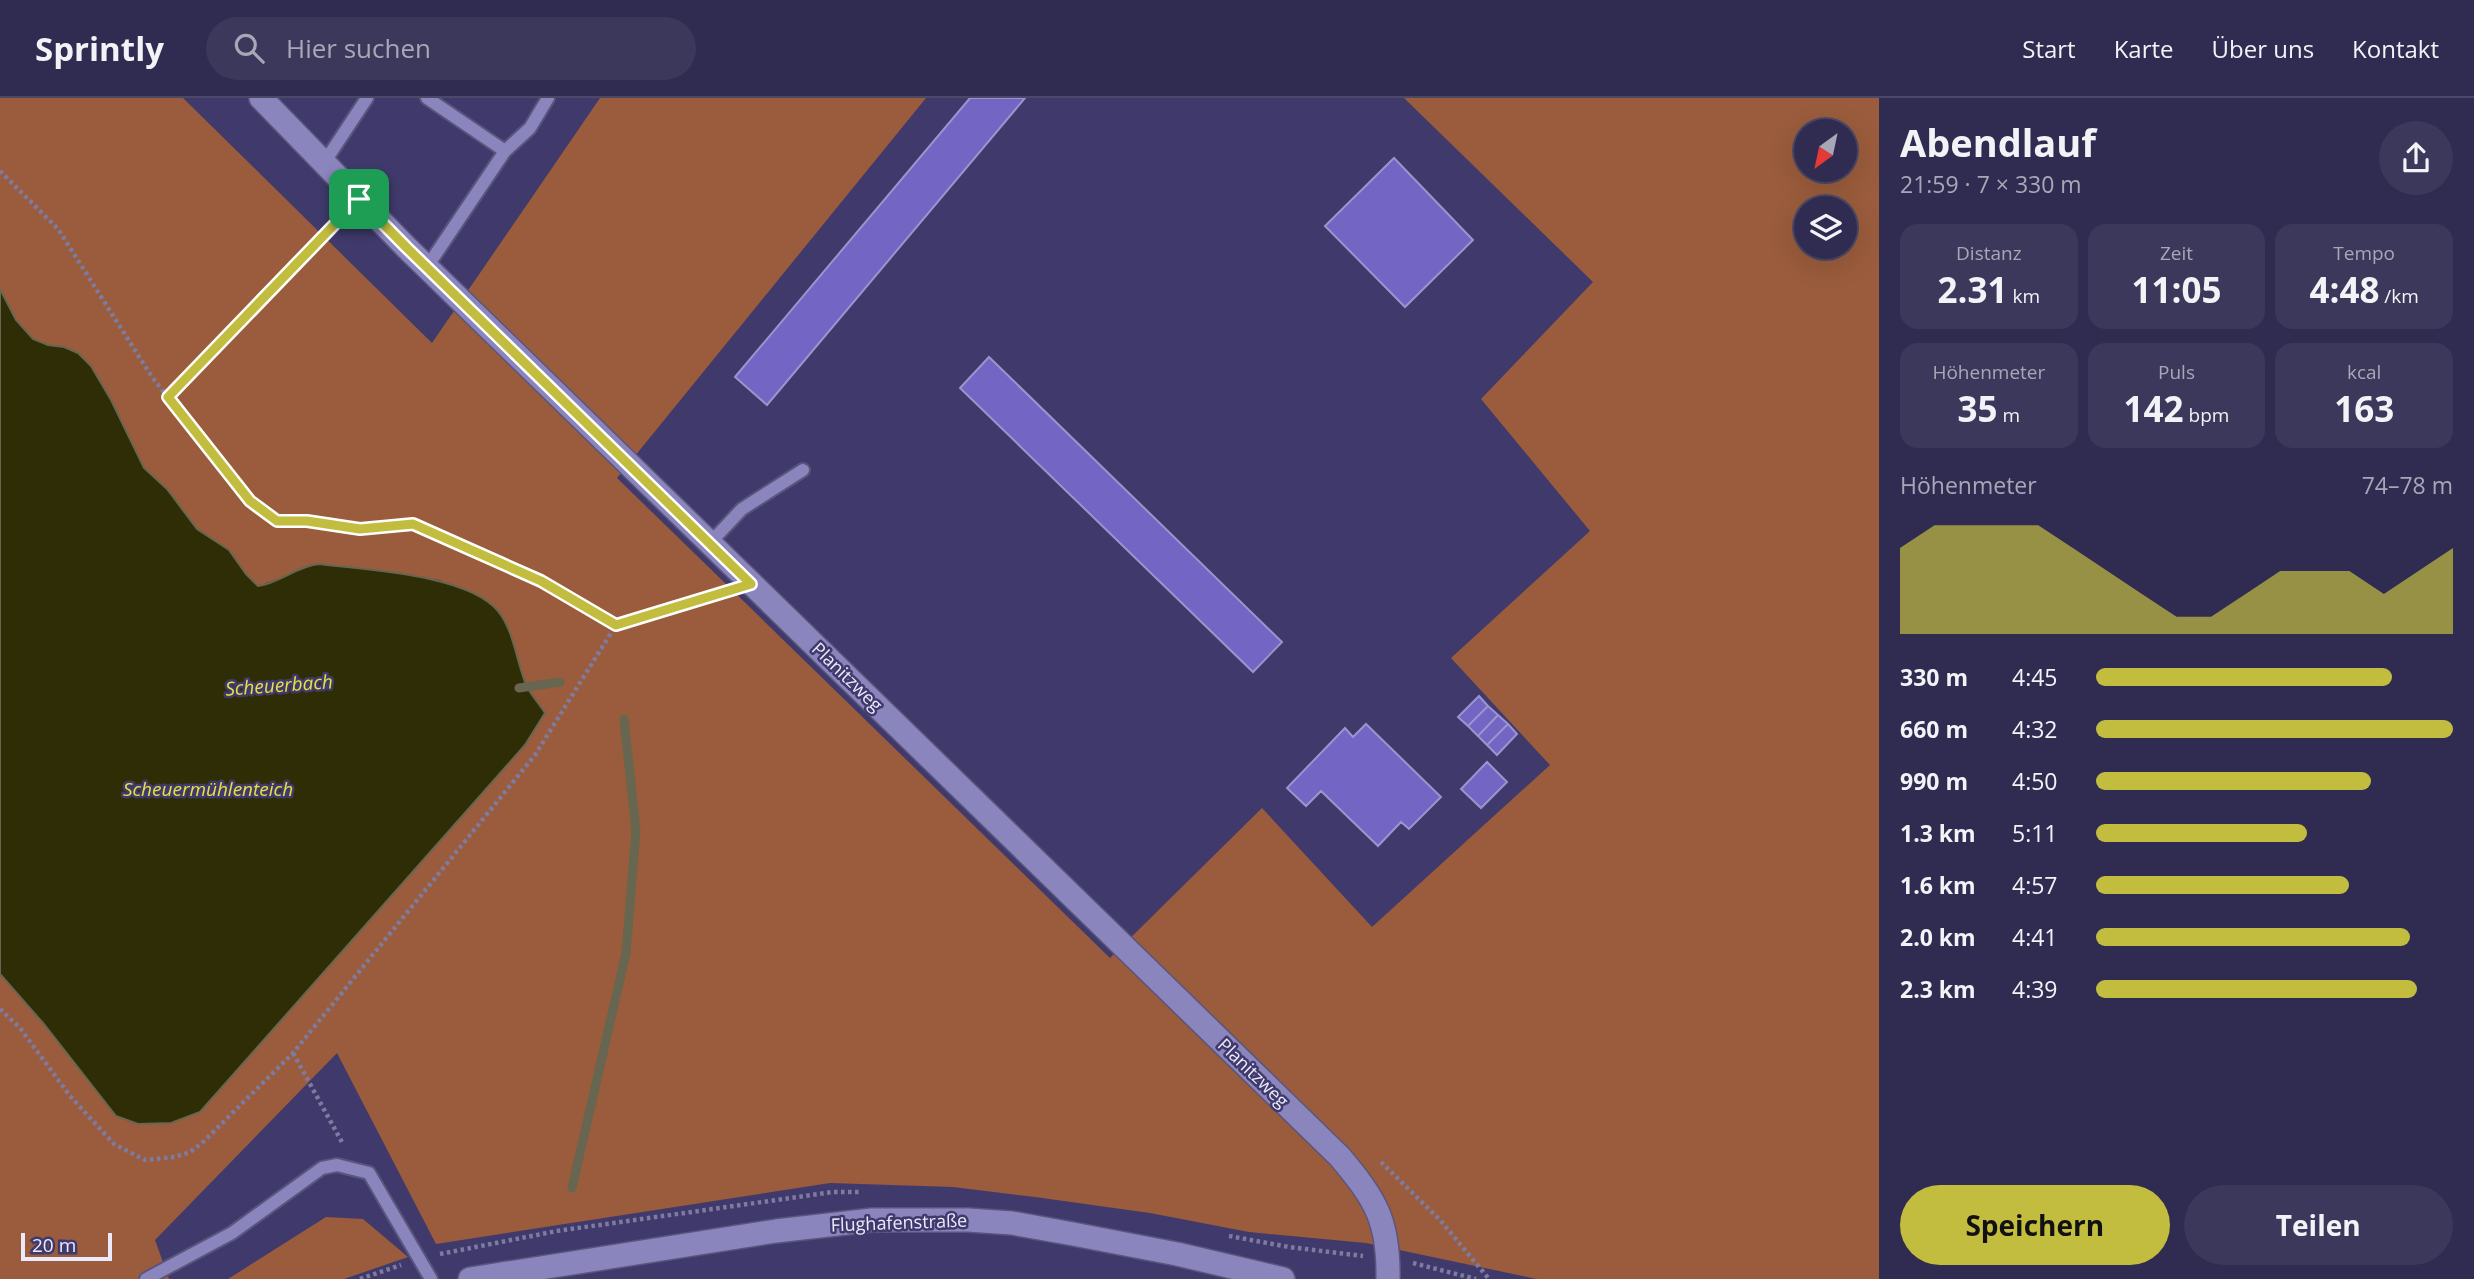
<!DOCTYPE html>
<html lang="de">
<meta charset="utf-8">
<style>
:root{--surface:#302c51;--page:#3c385b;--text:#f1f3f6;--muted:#a8a7b7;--line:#4b4868;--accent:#c2bd3f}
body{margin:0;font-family:"Open Sans",sans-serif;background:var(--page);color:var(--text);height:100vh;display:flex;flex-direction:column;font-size:26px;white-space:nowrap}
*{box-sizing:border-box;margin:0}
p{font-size:23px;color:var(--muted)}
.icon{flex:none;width:38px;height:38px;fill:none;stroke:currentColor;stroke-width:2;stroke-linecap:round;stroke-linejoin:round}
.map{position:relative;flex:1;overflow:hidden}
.side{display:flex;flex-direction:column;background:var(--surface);width:595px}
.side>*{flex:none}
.needle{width:46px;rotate:213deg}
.buttons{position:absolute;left:1794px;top:21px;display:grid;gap:14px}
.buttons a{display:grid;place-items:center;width:63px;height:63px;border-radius:50%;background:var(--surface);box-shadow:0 7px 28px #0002,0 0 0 2px var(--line);font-size:35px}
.scale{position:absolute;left:21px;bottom:18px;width:91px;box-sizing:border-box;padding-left:7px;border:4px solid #eaeafc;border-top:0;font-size:19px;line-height:24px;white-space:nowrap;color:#eaeafc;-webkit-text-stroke:5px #403a6c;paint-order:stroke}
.pin{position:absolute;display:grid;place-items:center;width:60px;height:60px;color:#fff;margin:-30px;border-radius:14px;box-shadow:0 4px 10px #0006}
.round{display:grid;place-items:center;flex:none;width:74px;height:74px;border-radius:37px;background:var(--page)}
.overview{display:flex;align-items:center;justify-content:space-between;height:119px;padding:0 21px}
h1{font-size:38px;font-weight:700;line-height:52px}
.metrics{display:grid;grid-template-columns:repeat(3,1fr);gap:10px;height:119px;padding:7px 21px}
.metrics div{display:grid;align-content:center;border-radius:18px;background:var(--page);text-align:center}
.metrics b{font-size:35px;font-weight:700}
.metrics small{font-size:19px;font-weight:400}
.metrics p{font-size:19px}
.chart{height:196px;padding:14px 21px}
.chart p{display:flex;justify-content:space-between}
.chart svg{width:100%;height:126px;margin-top:7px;fill:var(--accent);opacity:.7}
.primary-button{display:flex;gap:14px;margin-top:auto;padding:14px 21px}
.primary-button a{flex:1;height:80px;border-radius:42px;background:var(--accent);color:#111;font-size:28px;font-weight:700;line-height:80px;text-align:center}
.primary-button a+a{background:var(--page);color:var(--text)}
ul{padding:0 21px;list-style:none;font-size:23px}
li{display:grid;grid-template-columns:112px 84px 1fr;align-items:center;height:52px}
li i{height:18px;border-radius:9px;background:var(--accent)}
header{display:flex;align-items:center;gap:42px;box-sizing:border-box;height:98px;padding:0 35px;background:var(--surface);border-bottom:2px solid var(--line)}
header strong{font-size:33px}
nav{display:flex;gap:38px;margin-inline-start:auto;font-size:24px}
.search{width:490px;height:63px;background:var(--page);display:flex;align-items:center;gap:18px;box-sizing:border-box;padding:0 24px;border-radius:38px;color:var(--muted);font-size:26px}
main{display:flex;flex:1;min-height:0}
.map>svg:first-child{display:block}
</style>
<header>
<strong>Sprintly</strong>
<div class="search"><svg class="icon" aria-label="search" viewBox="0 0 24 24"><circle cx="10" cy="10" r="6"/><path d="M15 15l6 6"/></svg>Hier suchen</div>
<nav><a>Start</a><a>Karte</a><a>Über uns</a><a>Kontakt</a></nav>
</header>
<main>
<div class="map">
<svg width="1879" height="1181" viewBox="0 0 1879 1181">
<rect width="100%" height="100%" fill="#403a6c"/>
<path fill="#9a5c3c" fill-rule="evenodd" d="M0 0H183L432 245 600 0H926L617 380 1110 860 1262 710 1372 829 1550 667 1451 560 1590 433 1481 301 1593 184 1404 0H1879V1181H1537L1366 1145 1249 1134 1150 1115 1035 1099 953 1089 830 1085 436 1146 337 955 155 1142 169 1181H0V876L138 1026 154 1025 200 1014 525 647 545 615 528 590 504 524 440 482 319 466 258 488 246 476 229 452 197 431 167 391 144 370 111 302 91 268 64 249 48 247 33 241 16 222 0 191ZM1806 33H1844V72H1806ZM1806 110H1844V149H1806Z
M326 1119 363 1121 408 1159 344 1181H228Z"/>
<path fill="#2f2d06" stroke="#676650" stroke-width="2" d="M0 191 16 222 33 241 48 247 64 249 78 255 91 268 111 302 144 370 167 391 197 431 229 452 246 476 258 488C280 485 297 468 319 466 366 472 467 476 498 513 514 532 517 567 527 589 532 598 540 607 545 615L525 647 200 1014 171 1025 138 1026 116 1018 43 925 0 876Z"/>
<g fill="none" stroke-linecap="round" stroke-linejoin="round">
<path stroke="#676650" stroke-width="9" d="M519 590 560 584
M572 1090 626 855 636 733 624 621"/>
</g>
<path fill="#7265c3" stroke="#9995ce" stroke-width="2" d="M970 0H1025L767 307 735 279Z
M1394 60 1473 142 1405 209 1325 128Z
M989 259 1282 544 1253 574 960 290Z
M1479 598 1488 608 1468 628 1458 619Z
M1488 608 1498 617 1478 638 1468 628Z
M1498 617 1508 626 1487 647 1478 638Z
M1366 626 1441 699 1409 731 1401 724 1378 748 1321 693 1306 708 1287 690 1345 630 1353 639Z
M1508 626 1517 636 1497 657 1487 647Z
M1487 664 1507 684 1481 710 1461 691Z"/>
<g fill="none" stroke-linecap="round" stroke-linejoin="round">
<g stroke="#5a557c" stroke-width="16">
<path id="service" d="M505 53 530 30 548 0
M324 65 367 0
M427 169 505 53 427 0
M710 445 742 411 803 372
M146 1181 232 1135 322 1070 337 1067 369 1075 431 1181"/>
</g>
<g stroke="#5a557c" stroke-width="26">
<path id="minor" d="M261 0 406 149 1340 1059C1376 1102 1389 1123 1388 1181
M470 1181 776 1133 872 1122H968L1012 1125 1073 1136 1177 1156 1283 1181"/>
</g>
<path stroke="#7e7ba1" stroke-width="4.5" stroke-dasharray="3.5 3.5" stroke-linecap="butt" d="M0 73 58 131 152 279 250 403 277 423H307L360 431 413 426 542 483 616 527
M168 299 341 119
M0 911 20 930 70 998 114 1046 145 1062 175 1059 190 1054 202 1045 293 955 535 657 616 527 722 494
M293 955 343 1046
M1381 1064 1440 1122 1489 1181
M1229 1138 1289 1149 1363 1158
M440 1156 557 1133 833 1094H860
M1413 1165 1476 1181
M360 1181 401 1167"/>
<use href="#service" stroke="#8a85bd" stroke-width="12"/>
<use href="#minor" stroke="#8a85bd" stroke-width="23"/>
</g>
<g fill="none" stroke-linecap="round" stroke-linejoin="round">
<g stroke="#fff" stroke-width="14">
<path id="route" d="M359 101 406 149 751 486 616 527 541 483 413 426 360 431 307 423H277L250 403 168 299Z"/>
</g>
<use href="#route" stroke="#c2bd3f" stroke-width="9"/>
</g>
<g text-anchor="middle" stroke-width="5" stroke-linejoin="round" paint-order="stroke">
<g font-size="18" fill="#eaeafc" stroke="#403a6c">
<text transform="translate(847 579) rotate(44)" y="6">Planitzweg</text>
<text transform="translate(1253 975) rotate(44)" y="6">Planitzweg</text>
<text transform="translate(899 1125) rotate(-2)" y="6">Flughafenstraße</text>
</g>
<g font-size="19" font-style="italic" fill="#e6e041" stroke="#403a6c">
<text transform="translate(279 587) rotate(-4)" y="7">Scheuerbach</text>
<text x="208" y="698">Scheuermühlenteich</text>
</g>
</g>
</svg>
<div class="buttons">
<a><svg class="needle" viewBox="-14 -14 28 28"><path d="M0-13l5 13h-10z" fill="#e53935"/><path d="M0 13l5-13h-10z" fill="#a8a7b7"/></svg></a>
<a><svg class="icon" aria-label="layers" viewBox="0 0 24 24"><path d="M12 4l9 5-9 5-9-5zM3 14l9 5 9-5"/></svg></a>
</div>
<div class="scale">20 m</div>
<div class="pin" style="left:359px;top:101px;background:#1e9e55"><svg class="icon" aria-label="arrive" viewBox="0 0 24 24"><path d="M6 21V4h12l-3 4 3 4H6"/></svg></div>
</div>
<section class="side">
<div class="overview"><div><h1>Abendlauf</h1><p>21:59 · 7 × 330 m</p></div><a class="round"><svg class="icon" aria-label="share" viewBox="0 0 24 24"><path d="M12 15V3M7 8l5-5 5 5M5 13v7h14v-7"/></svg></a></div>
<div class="metrics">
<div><p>Distanz</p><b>2.31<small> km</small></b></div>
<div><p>Zeit</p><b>11:05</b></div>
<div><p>Tempo</p><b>4:48<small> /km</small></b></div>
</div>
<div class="metrics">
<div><p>Höhenmeter</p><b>35<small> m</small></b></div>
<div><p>Puls</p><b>142<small> bpm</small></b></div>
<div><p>kcal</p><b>163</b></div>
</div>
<div class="chart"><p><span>Höhenmeter</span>74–78 m</p>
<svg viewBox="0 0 160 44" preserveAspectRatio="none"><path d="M0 44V14L10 6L20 6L30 6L40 6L50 14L60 22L70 30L80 38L90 38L100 30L110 22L120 22L130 22L140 30L150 22L160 14V44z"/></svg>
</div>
<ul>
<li><b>330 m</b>4:45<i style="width:83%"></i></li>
<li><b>660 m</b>4:32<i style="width:100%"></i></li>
<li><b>990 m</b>4:50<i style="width:77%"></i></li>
<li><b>1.3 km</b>5:11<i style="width:59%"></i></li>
<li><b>1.6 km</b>4:57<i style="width:71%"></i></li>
<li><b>2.0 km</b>4:41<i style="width:88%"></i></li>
<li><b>2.3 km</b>4:39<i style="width:90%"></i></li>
</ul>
<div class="primary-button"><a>Speichern</a><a>Teilen</a></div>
</section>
</main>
